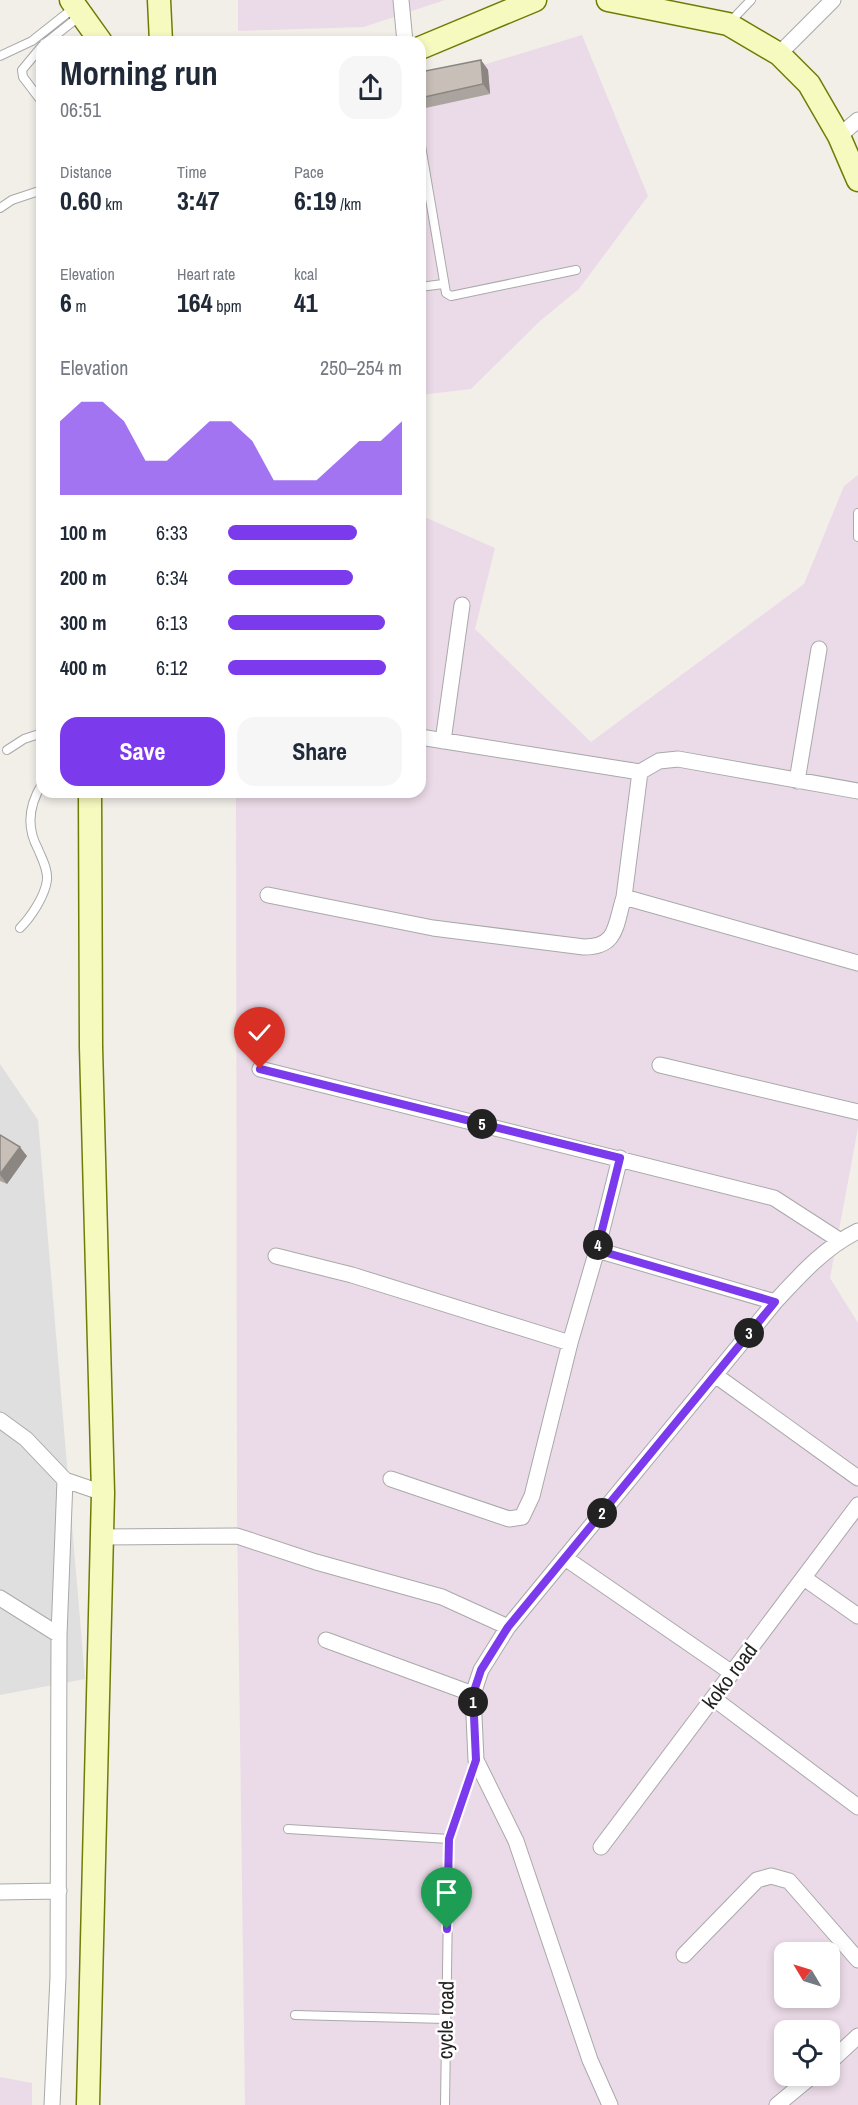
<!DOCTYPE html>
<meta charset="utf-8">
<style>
:root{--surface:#fff;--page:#f6f6f7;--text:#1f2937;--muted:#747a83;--accent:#7c3aed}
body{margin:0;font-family:"Archivo Narrow",sans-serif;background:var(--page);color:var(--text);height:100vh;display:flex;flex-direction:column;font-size:22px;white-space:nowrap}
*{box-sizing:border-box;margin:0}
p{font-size:20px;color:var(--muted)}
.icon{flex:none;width:33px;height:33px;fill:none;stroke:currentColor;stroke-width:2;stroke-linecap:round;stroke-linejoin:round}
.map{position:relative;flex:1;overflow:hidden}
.panel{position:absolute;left:36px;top:36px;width:390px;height:762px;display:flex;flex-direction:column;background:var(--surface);border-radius:18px;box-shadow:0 3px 9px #0003}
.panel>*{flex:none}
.needle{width:39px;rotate:308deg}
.buttons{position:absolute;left:774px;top:1942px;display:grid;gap:12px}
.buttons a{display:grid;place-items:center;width:66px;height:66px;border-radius:12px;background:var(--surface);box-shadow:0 3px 9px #0003;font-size:30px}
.pin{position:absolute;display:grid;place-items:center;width:51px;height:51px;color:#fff;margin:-62px -26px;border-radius:50% 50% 50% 0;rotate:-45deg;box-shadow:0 0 6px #0007}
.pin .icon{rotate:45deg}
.km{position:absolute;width:30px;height:30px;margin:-15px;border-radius:50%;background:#222;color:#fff;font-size:16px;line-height:30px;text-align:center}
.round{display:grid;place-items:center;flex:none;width:63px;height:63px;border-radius:18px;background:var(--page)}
.headline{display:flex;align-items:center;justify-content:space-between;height:102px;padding:0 24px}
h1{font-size:33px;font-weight:700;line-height:45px}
.figures{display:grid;grid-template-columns:repeat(3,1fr);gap:9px;height:102px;padding:6px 24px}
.figures div{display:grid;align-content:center}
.figures b{font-size:26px;font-weight:700}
.figures small{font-size:16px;font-weight:400}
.figures p{font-size:16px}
.chart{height:168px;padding:12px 24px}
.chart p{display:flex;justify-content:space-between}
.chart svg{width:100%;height:108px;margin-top:6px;fill:var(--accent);opacity:.7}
.cta{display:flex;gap:12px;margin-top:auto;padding:12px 24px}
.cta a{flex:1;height:69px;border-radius:18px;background:var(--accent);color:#fff;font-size:24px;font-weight:700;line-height:69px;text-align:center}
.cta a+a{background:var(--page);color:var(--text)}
ul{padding:0 24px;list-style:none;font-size:20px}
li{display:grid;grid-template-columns:96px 72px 1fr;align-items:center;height:45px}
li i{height:15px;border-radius:8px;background:var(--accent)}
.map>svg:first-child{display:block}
</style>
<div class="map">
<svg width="858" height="2105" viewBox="0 0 858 2105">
<rect width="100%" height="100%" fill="#f2efe9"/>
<path fill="#e0dfdf" d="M0 1064 38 1120 85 1679 0 1695Z"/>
<path fill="#ebdbe8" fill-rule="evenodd" d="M238 0H445L364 27 238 31Z
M582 35 648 196 579 289 540 321 471 389 420 395V84Z
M858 475V1128L830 1278 858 1323V2105H245L237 1517 236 792H420V515L495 548 475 629 591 742 804 584 844 486ZM784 1953H830V1998H784ZM784 2031H830V2076H784Z
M0 2077 32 2083V2105H0Z"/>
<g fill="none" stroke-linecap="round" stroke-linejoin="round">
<g stroke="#a9a9a9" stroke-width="10">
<path id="lane" d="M729 23 751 0
M47 42 81 15
M42 46 22 70 23 77 42 102
M0 56 32 41 75 7
M420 140 446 293 451 296 576 270
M0 208 12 200 42 190
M420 287 443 284
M858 513V537
M7 750 24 739 42 733
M20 928C31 917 45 896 47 880 48 869 42 859 38 849 26 827 29 805 42 784
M288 1829 449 1839
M295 2015 446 2019
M445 2105 449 1839 476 1760"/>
</g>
<g stroke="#a9a9a9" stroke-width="17">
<path id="street" d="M401 0 405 42
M779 54 833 0
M839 136 858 120
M420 737 640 772 659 761 678 759 858 791
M443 741 462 605
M640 772 624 897 858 963
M797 781 819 649
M268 895 433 928 584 947C618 947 615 925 624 897
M660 1065 858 1112
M260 1069 774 1198 839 1240
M597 1250 620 1158
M276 1256 352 1275 570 1343 597 1250 775 1302
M715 1375 858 1478
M0 1420 26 1439 65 1480 103 1493
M391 1479 509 1519 522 1517 532 1496 570 1343
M102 1537 237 1536 316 1562 442 1597 508 1627
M565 1558 732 1673
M804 1578 858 1616
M0 1598 59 1635 65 1480
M326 1640 473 1694
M713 1698 858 1807
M601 1847 858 1505
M0 1892 59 1891
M684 1955 757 1880 771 1876 789 1881 858 1960
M830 2062 858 2036
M52 2105 58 1977 59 1635
M610 2105 590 2060 516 1841 476 1760 473 1694 481 1670 508 1627 775 1302C800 1275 825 1247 858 1231
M777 2105 812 2076"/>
</g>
<g stroke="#707d05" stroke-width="25">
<path id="secondary" d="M71 0 101 42
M159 0 161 42
M608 0 728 24 779 54 809 84 839 136 858 180
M420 48 535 0
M88 2105 103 1493 91 1047 90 792"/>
</g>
<use href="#lane" stroke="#fff" stroke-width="8"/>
<use href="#street" stroke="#fff" stroke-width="15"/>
<use href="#secondary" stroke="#f7fabf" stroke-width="22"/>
</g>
<path fill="#aba49e" d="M481 60 488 70 490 94 421 109 420 72Z
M0 1135 27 1156 7 1184 0 1181Z"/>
<path fill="#8b8681" d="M481 60 488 70 490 94 483 84Z
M20 1147 27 1156 7 1184 0 1175Z"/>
<path fill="#c7bfb8" stroke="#8b8681" stroke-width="1.5" d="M481 60 483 84 420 98V72Z
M0 1135 20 1147 0 1174Z"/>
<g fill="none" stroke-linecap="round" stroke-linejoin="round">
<g stroke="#fff" stroke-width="12">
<path id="route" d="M260 1069 620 1158 597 1250 775 1302 508 1627 481 1670 473 1694 476 1760 449 1839 447 1929"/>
</g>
<use href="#route" stroke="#7c3aed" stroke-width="8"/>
</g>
<g text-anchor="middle" stroke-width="5" stroke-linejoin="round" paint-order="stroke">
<g font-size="21" fill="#222" stroke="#fff">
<text transform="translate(730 1676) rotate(-53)" y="7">koko road</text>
<text transform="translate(446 2020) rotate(-89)" y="7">cycle road</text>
</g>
</g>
</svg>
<div class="buttons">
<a><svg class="needle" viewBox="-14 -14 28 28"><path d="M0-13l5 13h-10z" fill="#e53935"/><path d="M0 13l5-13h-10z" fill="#747a83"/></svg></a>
<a><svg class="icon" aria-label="locate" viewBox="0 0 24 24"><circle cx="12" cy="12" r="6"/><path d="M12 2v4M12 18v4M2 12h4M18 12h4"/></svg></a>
</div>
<div class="pin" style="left:447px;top:1929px;background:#1e9e55"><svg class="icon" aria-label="arrive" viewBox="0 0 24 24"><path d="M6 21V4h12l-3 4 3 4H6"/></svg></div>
<div class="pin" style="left:260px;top:1069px;background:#d93025"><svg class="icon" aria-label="check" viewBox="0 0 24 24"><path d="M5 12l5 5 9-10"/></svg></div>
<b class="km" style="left:473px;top:1702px">1</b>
<b class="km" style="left:602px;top:1513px">2</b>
<b class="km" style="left:749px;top:1333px">3</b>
<b class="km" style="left:598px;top:1245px">4</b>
<b class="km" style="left:482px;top:1124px">5</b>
<section class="panel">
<div class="headline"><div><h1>Morning run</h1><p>06:51</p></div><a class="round"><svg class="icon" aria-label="share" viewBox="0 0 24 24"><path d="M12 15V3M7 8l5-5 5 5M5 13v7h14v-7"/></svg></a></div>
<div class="figures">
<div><p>Distance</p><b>0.60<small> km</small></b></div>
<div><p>Time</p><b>3:47</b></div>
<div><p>Pace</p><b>6:19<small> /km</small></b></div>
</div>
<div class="figures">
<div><p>Elevation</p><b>6<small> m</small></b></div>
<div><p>Heart rate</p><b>164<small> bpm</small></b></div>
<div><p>kcal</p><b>41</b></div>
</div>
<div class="chart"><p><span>Elevation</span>250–254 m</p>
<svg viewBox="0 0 160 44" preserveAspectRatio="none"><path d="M0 44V14L10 6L20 6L30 14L40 30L50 30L60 22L70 14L80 14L90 22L100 38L110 38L120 38L130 30L140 22L150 22L160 14V44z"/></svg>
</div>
<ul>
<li><b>100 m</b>6:33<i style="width:74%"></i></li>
<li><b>200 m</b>6:34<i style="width:72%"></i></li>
<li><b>300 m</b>6:13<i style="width:90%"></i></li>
<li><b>400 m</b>6:12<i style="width:91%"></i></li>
</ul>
<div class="cta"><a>Save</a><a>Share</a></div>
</section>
</div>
